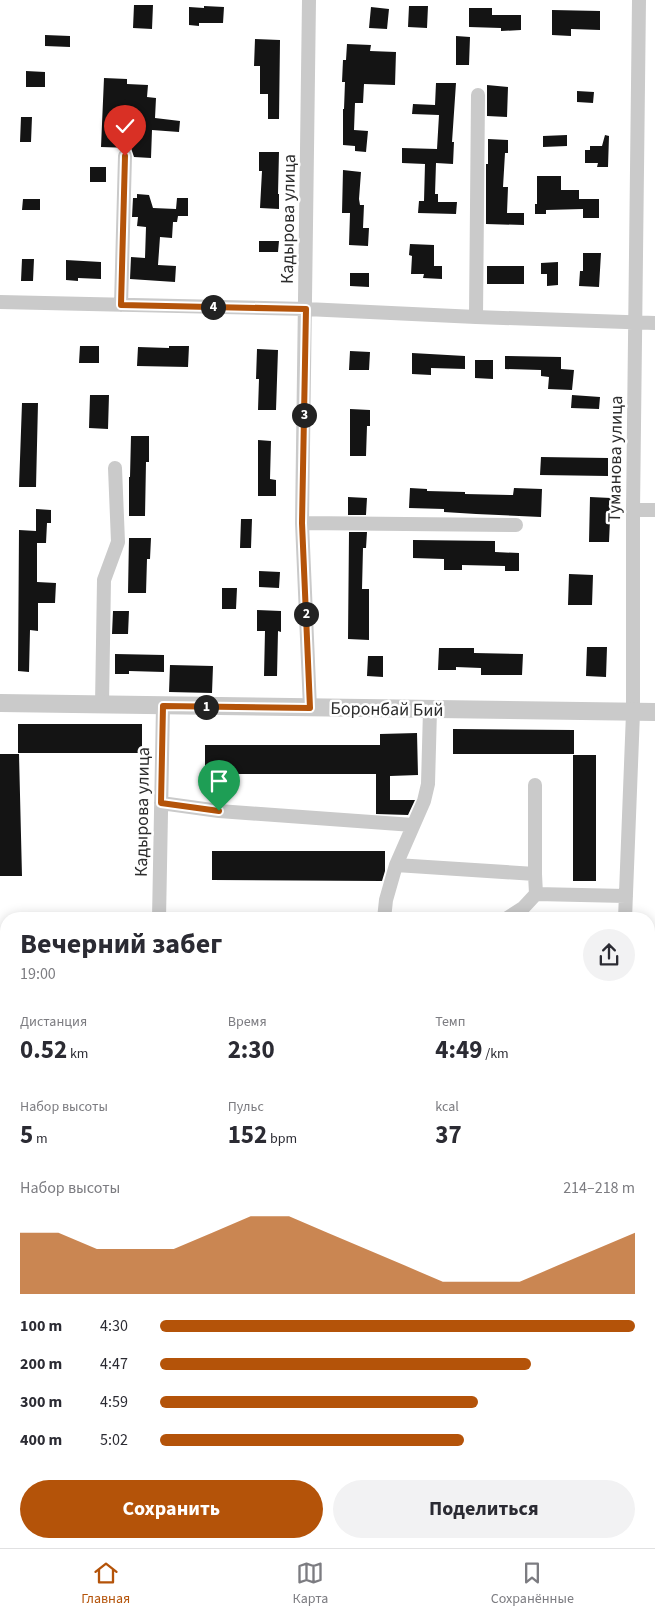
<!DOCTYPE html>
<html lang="ru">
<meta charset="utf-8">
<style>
:root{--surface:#fff;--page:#f2f2f3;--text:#2b2b33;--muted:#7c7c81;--line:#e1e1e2;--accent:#b45309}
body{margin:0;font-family:"Source Sans 3",sans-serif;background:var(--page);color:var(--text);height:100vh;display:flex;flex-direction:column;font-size:19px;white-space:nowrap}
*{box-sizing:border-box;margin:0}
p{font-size:16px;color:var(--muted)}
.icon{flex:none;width:28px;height:28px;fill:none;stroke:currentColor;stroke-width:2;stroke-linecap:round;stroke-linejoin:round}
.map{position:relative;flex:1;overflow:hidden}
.panel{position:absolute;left:0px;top:912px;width:655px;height:636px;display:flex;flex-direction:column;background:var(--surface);border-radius:20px 20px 0 0;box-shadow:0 2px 12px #0003}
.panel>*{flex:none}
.pin{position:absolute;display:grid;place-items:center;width:42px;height:42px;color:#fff;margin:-51px -21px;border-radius:50% 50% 50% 0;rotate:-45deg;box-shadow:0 0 5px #0007}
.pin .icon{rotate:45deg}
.km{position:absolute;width:25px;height:25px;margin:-12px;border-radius:50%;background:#222;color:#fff;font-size:14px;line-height:25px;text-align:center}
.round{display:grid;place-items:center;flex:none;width:52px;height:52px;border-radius:26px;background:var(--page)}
.summary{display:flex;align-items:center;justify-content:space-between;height:85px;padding:0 20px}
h1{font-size:28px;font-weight:700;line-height:38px}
.figures{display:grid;grid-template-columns:repeat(3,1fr);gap:8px;height:85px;padding:5px 20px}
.figures div{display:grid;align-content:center}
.figures b{font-size:25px;font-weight:700}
.figures small{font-size:14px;font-weight:400}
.figures p{font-size:14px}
.chart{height:140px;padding:10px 20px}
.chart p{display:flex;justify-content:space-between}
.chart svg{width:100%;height:90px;margin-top:5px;fill:var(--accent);opacity:.7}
.action{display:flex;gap:10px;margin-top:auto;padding:10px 20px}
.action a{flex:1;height:58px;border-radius:30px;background:var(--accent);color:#fff;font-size:20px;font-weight:700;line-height:58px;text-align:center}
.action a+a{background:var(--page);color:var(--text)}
ul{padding:0 20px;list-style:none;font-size:16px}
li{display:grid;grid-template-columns:80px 60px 1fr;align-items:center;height:38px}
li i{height:12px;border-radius:6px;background:var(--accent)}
.menu{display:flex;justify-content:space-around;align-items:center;height:70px;border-top:1px solid var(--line);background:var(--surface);font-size:14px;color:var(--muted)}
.menu a{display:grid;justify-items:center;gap:2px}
.menu .selected{color:var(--accent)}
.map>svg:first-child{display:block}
</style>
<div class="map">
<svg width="655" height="1548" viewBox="0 0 655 1548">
<rect width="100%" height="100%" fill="#fff"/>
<path fill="#141414" d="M134 5H153L152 29 133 28Z
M204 6 224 7 223 23H199V26L189 25V7L204 8Z
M409 6H428L427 28 408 27Z
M371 7 389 9 387 29 369 28Z
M469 8H492V15H521V30L501 31V28L469 27Z
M552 10 600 11V30L571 29V36L552 35Z
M45 35 70 36V47L45 46Z
M456 36 470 37 469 65H456Z
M255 39 280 40 279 119H268V94H260V66H254Z
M347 44 371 45 370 51 396 52 395 85 364 84 363 103H355L354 130 368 131 366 152 355 151V146L343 145V109H344L345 82H342L343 60H346Z
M26 71 45 72V87H26Z
M104 78 127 79V84L148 85 147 97 156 98 155 118 180 121 179 132 152 130 151 158 134 157 131 148 101 147Z
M436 83H456L452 142H454L453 164 436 163 435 194H438V202H457L456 214 418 213 419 201H424L425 164 402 163V148L437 149 439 115 412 114 413 104 435 105Z
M487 85 508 87 507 117 487 116Z
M577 91 594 92 593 103 577 102Z
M21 117H32L31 142H20Z
M567 135V146L543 147V136Z
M605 135 609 136 608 167H597L598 163H585V150H590V146H602Z
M488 139 508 140V153H505L503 187H508L507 213H524V225L486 224V164H488Z
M259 152H279L278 194H279V209L260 208 262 171H259Z
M90 167H106V182H90Z
M343 170 361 172 359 199 360 205H364L363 228H369L368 246 349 245 350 213H342Z
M537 176H561V190H579V199H599V218H583V209L546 210V214H535V204H537Z
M137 194 149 195 153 208 176 209 177 198H188V216H178L177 222H173L172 238 160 237 158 265 176 266 175 282 130 279 131 257 145 258 146 227 137 226 138 217H132L133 198H137Z
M23 199H40V210H22Z
M259 241H279L278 252H259Z
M410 244 434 245V266H442V279L423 278 424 274H411L412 256 409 255Z
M583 253H601L599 287 579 286 580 271H583Z
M22 259H34L33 281H21Z
M66 260 101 262V279L78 278V281L66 280Z
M558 262V285L547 286V274H541V263Z
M487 266H524V284H487Z
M350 273H369V287L350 286Z
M80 346H99V363H79Z
M169 346H189L188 367 137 366 138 347 169 348Z
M257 349 278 350 276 410H258L259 379H256Z
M350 351 370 352 369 370H349Z
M412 353 465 356V369L431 368V375L412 374Z
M505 356 561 357V369L574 370 572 390 548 389 549 377 541 376V370L505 369Z
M475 360H493V379L475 378Z
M90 395H109L108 429 89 428Z
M572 395 600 397 599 409 571 408Z
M22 403H38L36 487H19Z
M350 409 370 410V426H367L366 456H350Z
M131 436H149V462H146L145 516H129V477H130Z
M258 440 271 441 270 479 276 480V496H258Z
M541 457 608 458V476L540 475Z
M410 488 427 489V491L465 492V494L513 495 514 488 542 489 541 517 476 514 444 512V509L409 508Z
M348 497 367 498 366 515H348Z
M590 497 611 498 609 542H589Z
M36 509 51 510V523H47L46 543H37V582L56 583 55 603H38V631L30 630 29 672 18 671 19 530 36 531Z
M241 519H252L251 548H240Z
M349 532H367L366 548H363L362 589H369V640L348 639Z
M129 538H151L150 559H147L146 593H128Z
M413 540 495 541V552L519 553V571H505V566L462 565V570H444V559L413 558Z
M259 571 280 572 279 588 259 587Z
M569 574 593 575 592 605H568Z
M222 588H237L236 609H222Z
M257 610 281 611V632L278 631 277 676H264L265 631H257Z
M113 611H129L128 634H112Z
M587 647H607L606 677 586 676Z
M439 648H474V653L523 654 522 675H481V668L456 667V670H438Z
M115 654 164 655V672L129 671V674H115Z
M368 656H383V677L367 676Z
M170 665 213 666 212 693 169 692Z
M18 724H142V753H18Z
M453 729 574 730V754H453Z
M417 733 418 775 390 776V800H415L408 815 376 814V774H205V745H380V734Z
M0 754H19L22 876H0Z
M573 755H596V881H573Z
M212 851H385V871L382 881 212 880Z"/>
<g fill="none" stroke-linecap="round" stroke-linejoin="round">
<path stroke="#cacaca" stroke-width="7" d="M631 1542V1548"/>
<path stroke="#cacaca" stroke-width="14" d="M309 0 302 523 310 708
M0 302 306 309 476 317 655 323
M121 305 125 156
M476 317 478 95
M633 510H655
M302 523 516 525
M102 705 104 580 118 542 115 468
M535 785V874L536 894 626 896
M161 803 219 811 413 825
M396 865 535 874
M159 919 163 706
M384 919 386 900 396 865 424 801 428 784 430 710
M506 919 523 908 536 894
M625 919 633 713V510L639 0
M0 1018H6
M649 1022H655
M0 1308H6
M649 1310H655
M0 1350H6
M649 1352H655"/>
<path stroke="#cacaca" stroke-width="18" d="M0 703 655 712"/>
</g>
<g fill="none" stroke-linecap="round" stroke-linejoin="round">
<g stroke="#fff" stroke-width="10">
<path id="route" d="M125 156 121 305 306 309 302 523 310 708 163 706 161 803 219 811"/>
</g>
<use href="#route" stroke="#b45309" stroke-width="6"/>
</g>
<g text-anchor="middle" stroke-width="5" stroke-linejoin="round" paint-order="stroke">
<g font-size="18" fill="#2d2d2d" stroke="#fff">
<text transform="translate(288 219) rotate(-89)" y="6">Кадырова улица</text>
<text transform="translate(615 459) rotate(-89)" y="6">Туманова улица</text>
<text transform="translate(387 709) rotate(1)" y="6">Боронбай Бий</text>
<text transform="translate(142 812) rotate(-89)" y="6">Кадырова улица</text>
</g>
</g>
</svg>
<div class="pin" style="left:219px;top:811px;background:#1e9e55"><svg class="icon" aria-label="arrive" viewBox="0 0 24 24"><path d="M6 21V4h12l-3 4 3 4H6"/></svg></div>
<div class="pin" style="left:125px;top:156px;background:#d93025"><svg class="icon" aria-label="check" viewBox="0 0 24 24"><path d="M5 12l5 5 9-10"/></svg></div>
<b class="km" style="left:206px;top:707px">1</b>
<b class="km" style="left:306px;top:614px">2</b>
<b class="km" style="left:304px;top:415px">3</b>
<b class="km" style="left:213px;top:307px">4</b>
<section class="panel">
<div class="summary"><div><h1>Вечерний забег</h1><p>19:00</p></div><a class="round"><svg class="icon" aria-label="share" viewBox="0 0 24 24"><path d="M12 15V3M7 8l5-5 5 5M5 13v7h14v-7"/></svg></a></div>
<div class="figures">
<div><p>Дистанция</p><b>0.52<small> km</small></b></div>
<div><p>Время</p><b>2:30</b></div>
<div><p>Темп</p><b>4:49<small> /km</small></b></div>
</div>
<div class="figures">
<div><p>Набор высоты</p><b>5<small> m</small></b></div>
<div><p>Пульс</p><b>152<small> bpm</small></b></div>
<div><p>kcal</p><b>37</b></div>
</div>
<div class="chart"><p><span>Набор высоты</span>214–218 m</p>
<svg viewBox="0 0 160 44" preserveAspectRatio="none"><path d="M0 44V14L10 14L20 22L30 22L40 22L50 14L60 6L70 6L80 14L90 22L100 30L110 38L120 38L130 38L140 30L150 22L160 14V44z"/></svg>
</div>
<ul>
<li><b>100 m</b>4:30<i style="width:100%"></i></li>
<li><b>200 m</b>4:47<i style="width:78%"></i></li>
<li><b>300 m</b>4:59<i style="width:67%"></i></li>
<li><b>400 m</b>5:02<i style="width:64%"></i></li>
</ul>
<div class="action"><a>Сохранить</a><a>Поделиться</a></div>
</section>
</div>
<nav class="menu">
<a class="selected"><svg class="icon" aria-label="home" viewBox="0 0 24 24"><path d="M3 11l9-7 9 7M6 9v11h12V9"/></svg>Главная</a>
<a><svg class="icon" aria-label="map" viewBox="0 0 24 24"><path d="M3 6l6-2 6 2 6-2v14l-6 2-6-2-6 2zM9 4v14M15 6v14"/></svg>Карта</a>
<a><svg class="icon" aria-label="saved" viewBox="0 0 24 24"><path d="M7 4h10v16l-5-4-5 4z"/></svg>Сохранённые</a>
</nav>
